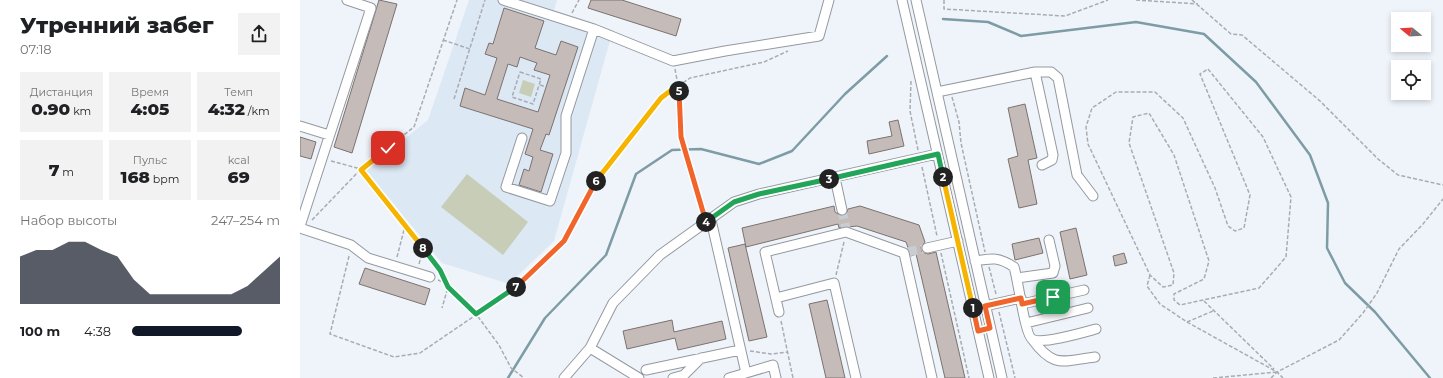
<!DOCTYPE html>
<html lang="ru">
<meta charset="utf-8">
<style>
:root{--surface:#fff;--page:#f2f2f2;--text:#202124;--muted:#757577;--accent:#111827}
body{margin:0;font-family:Montserrat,sans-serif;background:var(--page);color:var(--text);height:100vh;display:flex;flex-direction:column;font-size:15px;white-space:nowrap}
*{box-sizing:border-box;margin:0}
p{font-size:13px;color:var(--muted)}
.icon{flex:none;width:22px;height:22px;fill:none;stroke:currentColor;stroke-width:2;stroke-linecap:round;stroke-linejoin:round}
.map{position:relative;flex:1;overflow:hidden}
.sheet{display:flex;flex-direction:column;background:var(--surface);width:300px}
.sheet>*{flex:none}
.needle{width:26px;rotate:288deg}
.buttons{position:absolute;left:1091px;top:12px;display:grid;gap:8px}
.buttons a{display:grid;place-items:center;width:40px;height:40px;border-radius:0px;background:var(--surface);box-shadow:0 2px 6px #0003;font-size:20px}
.pin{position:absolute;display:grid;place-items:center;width:34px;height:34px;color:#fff;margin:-17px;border-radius:8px;box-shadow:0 2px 6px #0006}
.km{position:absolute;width:20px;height:20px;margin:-10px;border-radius:50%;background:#222;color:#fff;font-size:11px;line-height:20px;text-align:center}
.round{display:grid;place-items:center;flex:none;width:42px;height:42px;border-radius:0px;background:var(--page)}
.headline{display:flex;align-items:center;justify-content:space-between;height:68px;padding:0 20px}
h1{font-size:22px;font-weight:800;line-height:30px}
.figures{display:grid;grid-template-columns:repeat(3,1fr);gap:6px;height:68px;padding:4px 20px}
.figures div{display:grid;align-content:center;border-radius:0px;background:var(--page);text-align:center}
.figures b{font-size:17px;font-weight:800}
.figures small{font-size:11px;font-weight:400}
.figures p{font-size:11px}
.chart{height:112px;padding:8px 20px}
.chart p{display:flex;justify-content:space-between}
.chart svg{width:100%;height:72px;margin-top:4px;fill:var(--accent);opacity:.7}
ul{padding:0 20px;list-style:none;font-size:13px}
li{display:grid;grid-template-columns:64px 48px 1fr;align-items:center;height:30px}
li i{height:10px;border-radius:5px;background:var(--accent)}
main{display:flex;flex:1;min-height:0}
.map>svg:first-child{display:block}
</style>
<main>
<section class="sheet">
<div class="headline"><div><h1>Утренний забег</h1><p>07:18</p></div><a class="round"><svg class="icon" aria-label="share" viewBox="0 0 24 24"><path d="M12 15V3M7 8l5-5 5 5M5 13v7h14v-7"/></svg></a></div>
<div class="figures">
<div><p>Дистанция</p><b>0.90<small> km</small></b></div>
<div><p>Время</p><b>4:05</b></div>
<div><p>Темп</p><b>4:32<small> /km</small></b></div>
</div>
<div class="figures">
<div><b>7<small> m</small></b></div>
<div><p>Пульс</p><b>168<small> bpm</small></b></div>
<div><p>kcal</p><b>69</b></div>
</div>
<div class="chart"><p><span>Набор высоты</span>247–254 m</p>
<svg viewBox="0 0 160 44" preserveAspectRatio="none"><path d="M0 44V15L10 11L20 11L30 6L40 6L50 11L60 15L70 29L80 38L90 38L100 38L110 38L120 38L130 38L140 33L150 24L160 15V44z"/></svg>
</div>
<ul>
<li><b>100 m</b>4:38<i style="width:74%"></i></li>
</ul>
</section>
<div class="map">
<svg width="1143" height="378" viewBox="0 0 1143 378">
<rect width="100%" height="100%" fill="#eff4fb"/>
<path fill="#dde8f5" d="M169 0H257L254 10 313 30 254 241 209 284 142 263 66 170 128 120Z"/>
<path fill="#c7cdb7" d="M223 80 235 84 231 97 219 93Z
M167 174 228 222 203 255 141 207Z"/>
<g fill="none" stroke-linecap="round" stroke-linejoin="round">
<path stroke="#7e9ca4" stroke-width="2.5" d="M643 19 688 22 721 36 836 22 904 34 956 82 1010 155 1028 203 1027 248 1045 283 1075 312 1130 378
M208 378 245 318 306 255 336 174 372 150 401 149 459 164 492 151 545 94 587 56"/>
</g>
<path fill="#c5bcb9" stroke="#7a726f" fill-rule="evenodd" d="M79 0 97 4 52 153 34 147Z
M291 0H322L381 19 376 36 288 8Z
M204 8 244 21 235 48 256 55 261 41 278 47 249 135 246 134 240 150 253 154 241 192 219 185 224 169 229 171 233 157 225 154 233 129 160 106 165 88 185 95 197 58 185 54 189 43 193 44ZM220 57 237 63 234 70 250 75 238 112 197 99 208 64 217 67Z
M725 104 737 158 728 160 737 204 719 208 708 159 718 156 708 108Z
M598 120 604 146 569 154 567 141 592 136 589 122Z
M0 137 16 142 11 159 0 156Z
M534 206 535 212 541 216 546 214 548 209 560 206 619 225 625 242 621 247 622 252 628 254 636 252 665 378H645L616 254 611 256 606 242 557 226 539 228 538 224 446 247 442 228Z
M776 228 787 275 770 279 760 232Z
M739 238 743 253 715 260 712 244Z
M445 244 467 337 449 341 428 248Z
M824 253 827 263 815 266 813 256Z
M65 268 130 289 125 305 59 284Z
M527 300 545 378H526L509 304Z
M372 320 374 332 422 321 426 339 378 350 375 338 327 349 323 331Z"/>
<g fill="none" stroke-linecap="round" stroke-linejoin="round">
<path stroke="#c8cdd3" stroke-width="9" stroke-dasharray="9 4.5" stroke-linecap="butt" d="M542 210 546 229
M608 252 627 248"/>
<g stroke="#94999f" stroke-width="11">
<path id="minor" d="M203 0 294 29 373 61 425 51 519 36 529 0
M602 0 689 378
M616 0 702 378
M735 72 753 155 752 160 742 165
M637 92 735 72H751L758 78 777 175 793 196
M0 126 29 135
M222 138 206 187 250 201 266 153V116L294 29
M535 178 542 210
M411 220 446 373 429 378
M0 226 71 8 47 0
M0 228 51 245 68 258 130 277
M627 248 658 241
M675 261C693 258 699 257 714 267 718 279 725 335 732 339 741 345 785 332 796 329
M717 278 753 273 755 266 749 240
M476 298 534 283 556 378
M722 304 784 290
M685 306 721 298
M479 312 465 252 546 232 604 253 632 378
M726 323 788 308
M732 339C754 369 762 361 795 357
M290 348 339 378
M346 370 440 350
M446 373 473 365 476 378
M264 378 290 348 313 303 360 255 434 202 459 194 637 154
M373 378 384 375 401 358"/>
</g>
<path stroke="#a8acb2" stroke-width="1.5" stroke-dasharray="4 2" stroke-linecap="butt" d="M644 0V9L765 16 808 0
M836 0 898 4
M892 0 931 34 942 35 1020 101 1078 159 1098 175 1143 185
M272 13 279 0
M143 40 170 49
M375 69 378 85 381 137 403 214
M908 69 963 137 991 197 986 257 959 288 880 305 874 300V294L904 279 909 261 874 155 849 113 833 117 829 143 874 273 873 285 863 287 850 275 788 144 786 127 792 108 816 92H855L883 118 915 188 928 226 935 231 944 228 950 195 900 74Z
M220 72 241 79 233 104 212 97Z
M611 81 610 111 618 150
M240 85 246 87
M652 97 659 122 661 143 685 252
M154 99 185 0
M31 161 61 169 140 270 148 287 142 308
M622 167 637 236
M12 220 61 169 114 127 157 0
M641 253 669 378
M49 256 30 334 94 357 120 353 214 289 264 241 298 177 361 98 390 78 464 62 488 51
M97 257 105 226
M119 264 123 250
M689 267 696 294
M536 275 544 242
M850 275 847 286 860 304 887 322 977 372 983 378
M138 280 145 283
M148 287 176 314 199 345 211 368 224 378
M904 301 974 369
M699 312 715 378
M481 321 493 378
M887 322 913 311
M450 351 471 354 487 352
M913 378 977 372
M971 378 977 372 1039 340 1063 313 1077 293 1099 249 1123 224 1143 199"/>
<use href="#minor" stroke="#fff" stroke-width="9"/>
</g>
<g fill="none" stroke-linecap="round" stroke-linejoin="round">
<g stroke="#fff" stroke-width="8">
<path id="split-1" d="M673 308 678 331 690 328 685 306 721 298 722 304 753 297"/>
</g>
<g stroke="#fff" stroke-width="8">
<path id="split-2" d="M643 177 673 308"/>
</g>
<g stroke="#fff" stroke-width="8">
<path id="split-3" d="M529 179 638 154 643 177"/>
</g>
<g stroke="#fff" stroke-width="8">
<path id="split-4" d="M406 222 434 202 459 194 529 179"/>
</g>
<g stroke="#fff" stroke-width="8">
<path id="split-5" d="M379 91 381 137 406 222"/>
</g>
<g stroke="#fff" stroke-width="8">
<path id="split-6" d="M296 181 361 98 378 85 379 91"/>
</g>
<g stroke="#fff" stroke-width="8">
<path id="split-7" d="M216 287 264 241 296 181"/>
</g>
<g stroke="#fff" stroke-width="8">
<path id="split-8" d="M123 248 140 270 148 287 176 314 216 287"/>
</g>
<g stroke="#fff" stroke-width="8">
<path id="split-9" d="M88 148 61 170 123 248"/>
</g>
<use href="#split-1" stroke="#f0652b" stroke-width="5"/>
<use href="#split-2" stroke="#f5b400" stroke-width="5"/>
<use href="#split-3" stroke="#22a559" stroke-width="5"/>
<use href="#split-4" stroke="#22a559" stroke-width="5"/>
<use href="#split-5" stroke="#f0652b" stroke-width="5"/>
<use href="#split-6" stroke="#f5b400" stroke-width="5"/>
<use href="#split-7" stroke="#f0652b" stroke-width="5"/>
<use href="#split-8" stroke="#22a559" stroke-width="5"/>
<use href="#split-9" stroke="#f5b400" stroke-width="5"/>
</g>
</svg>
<div class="buttons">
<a><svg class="needle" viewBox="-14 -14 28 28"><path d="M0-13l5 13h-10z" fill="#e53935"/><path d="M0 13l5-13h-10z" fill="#757577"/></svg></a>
<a><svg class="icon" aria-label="locate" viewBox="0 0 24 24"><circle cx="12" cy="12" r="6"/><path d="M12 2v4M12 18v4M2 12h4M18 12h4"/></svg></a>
</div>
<div class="pin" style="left:753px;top:297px;background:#1e9e55"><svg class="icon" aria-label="arrive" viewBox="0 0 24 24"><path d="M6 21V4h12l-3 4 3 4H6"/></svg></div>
<div class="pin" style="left:88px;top:148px;background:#d93025"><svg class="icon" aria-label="check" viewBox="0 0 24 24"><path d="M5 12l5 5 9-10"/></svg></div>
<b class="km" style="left:673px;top:308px">1</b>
<b class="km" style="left:643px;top:177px">2</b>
<b class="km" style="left:529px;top:179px">3</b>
<b class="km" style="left:406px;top:222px">4</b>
<b class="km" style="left:379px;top:91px">5</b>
<b class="km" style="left:296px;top:181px">6</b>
<b class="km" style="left:216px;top:287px">7</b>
<b class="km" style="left:123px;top:248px">8</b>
</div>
</main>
